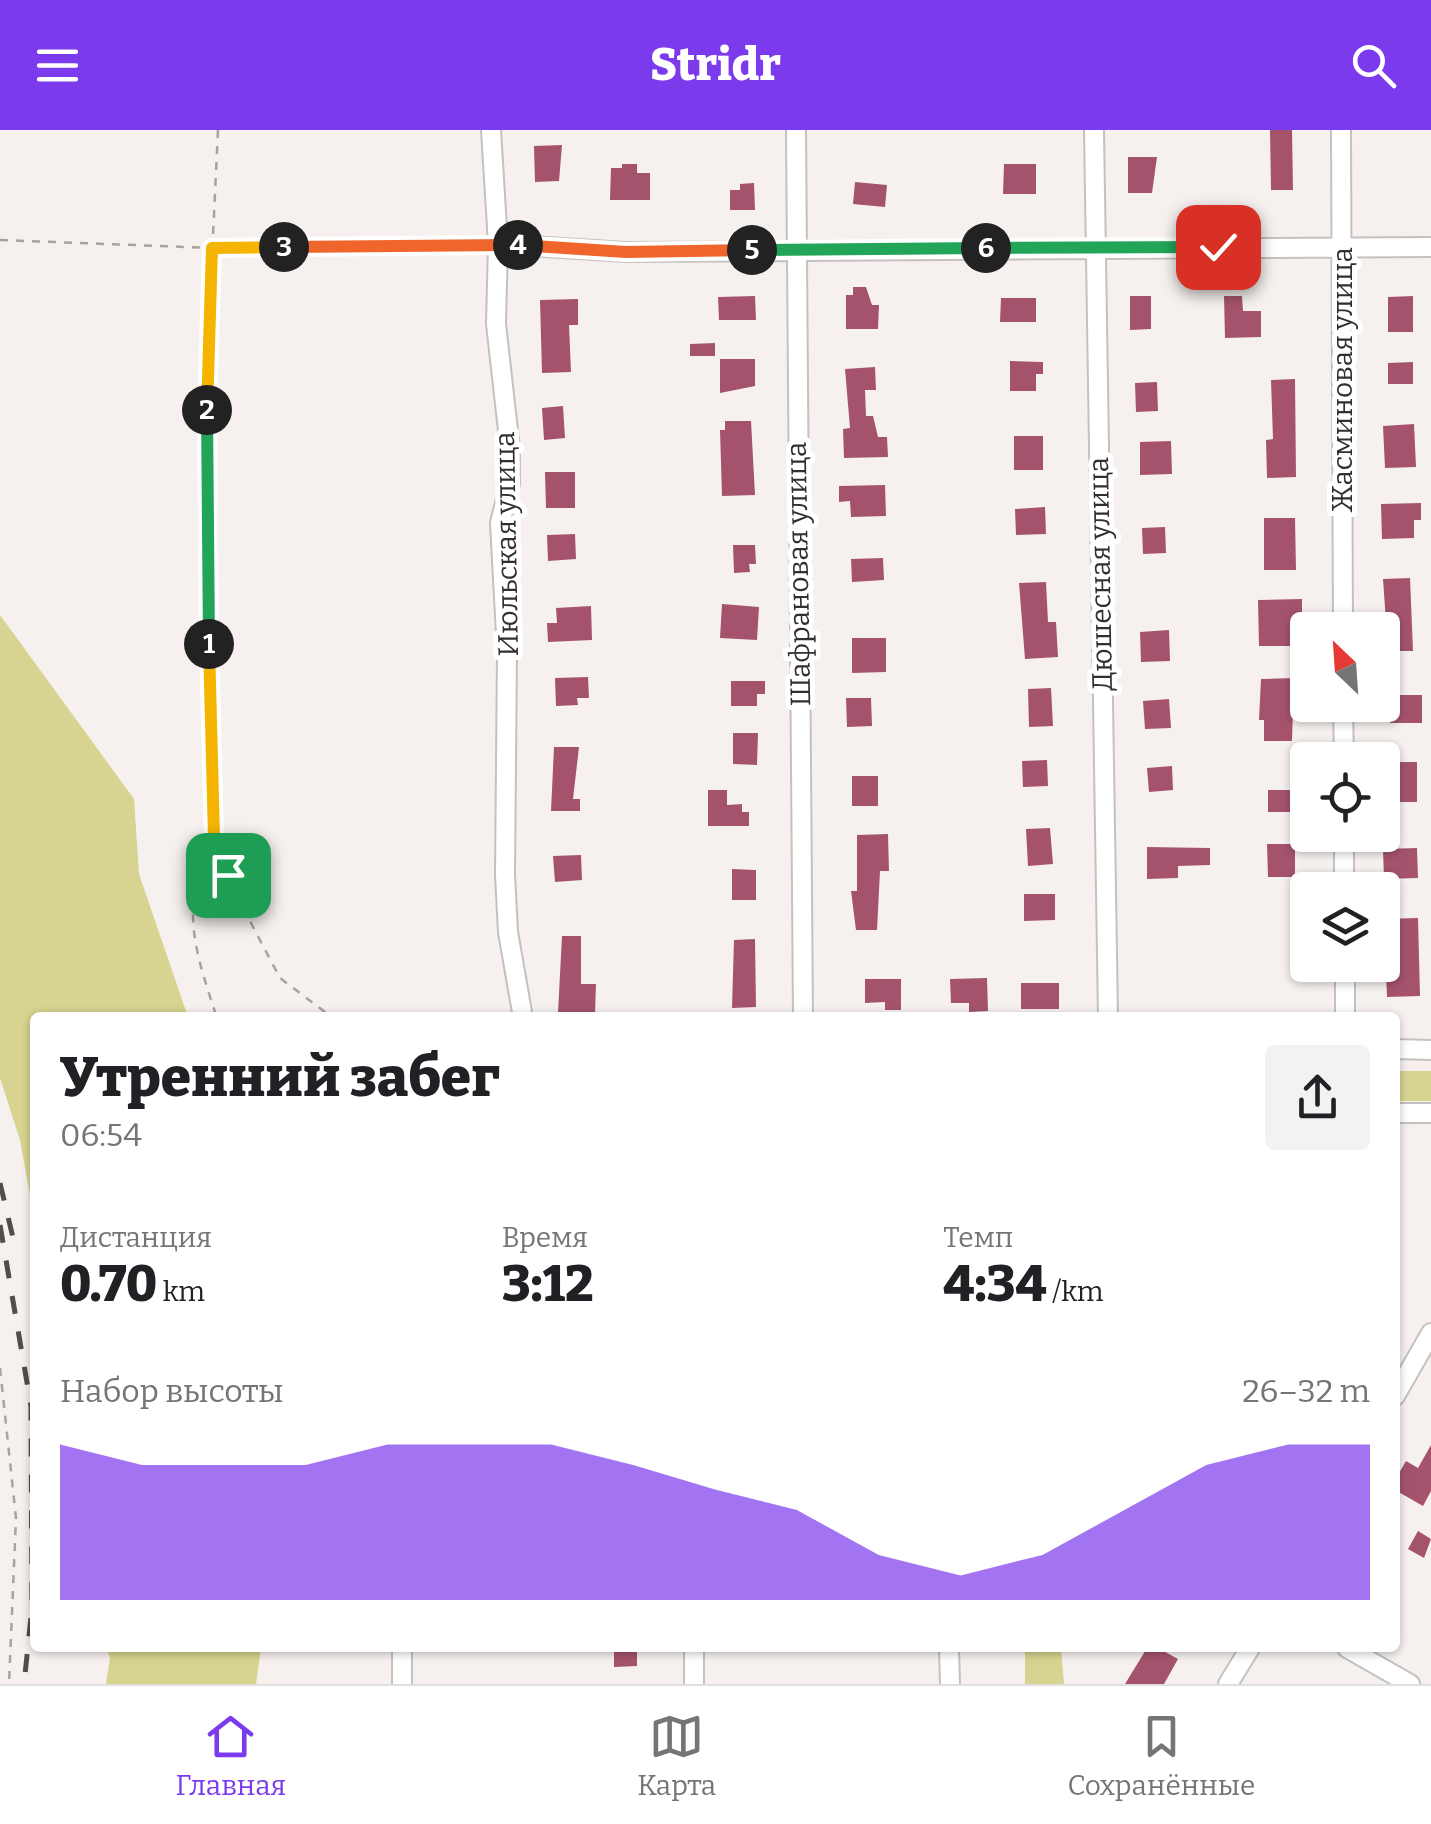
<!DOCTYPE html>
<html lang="ru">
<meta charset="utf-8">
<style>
:root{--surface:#fff;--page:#f2f2f2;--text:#202124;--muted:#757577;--line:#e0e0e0;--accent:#7c3aed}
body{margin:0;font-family:Bitter,serif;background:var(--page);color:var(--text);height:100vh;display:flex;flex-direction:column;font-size:38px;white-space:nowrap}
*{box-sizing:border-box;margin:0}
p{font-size:32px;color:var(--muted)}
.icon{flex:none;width:55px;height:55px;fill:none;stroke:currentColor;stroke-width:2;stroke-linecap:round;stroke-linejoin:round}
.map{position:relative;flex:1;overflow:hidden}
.panel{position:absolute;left:30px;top:882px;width:1370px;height:640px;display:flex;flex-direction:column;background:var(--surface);border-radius:10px;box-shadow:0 2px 8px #0004}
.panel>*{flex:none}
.needle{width:65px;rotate:335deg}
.buttons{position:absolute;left:1290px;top:482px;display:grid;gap:20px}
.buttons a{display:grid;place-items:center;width:110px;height:110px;border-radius:10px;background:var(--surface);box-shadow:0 2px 8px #0004;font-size:50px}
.pin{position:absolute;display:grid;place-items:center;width:85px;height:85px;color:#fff;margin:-42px;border-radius:20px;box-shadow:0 5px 15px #0006}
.km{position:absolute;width:50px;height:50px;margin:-25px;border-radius:50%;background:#222;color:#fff;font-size:28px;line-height:50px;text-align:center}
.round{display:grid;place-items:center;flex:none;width:105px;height:105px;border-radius:10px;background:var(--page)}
.head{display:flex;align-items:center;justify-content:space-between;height:170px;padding:0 30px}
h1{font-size:55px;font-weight:800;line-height:75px}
.stats{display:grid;grid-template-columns:repeat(3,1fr);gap:15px;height:170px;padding:10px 30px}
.stats div{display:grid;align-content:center}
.stats b{font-size:50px;font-weight:800}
.stats small{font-size:28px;font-weight:400}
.stats p{font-size:28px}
.chart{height:280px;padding:20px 30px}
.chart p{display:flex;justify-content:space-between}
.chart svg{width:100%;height:180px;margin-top:10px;fill:var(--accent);opacity:.7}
header{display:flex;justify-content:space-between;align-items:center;height:130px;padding:0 30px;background:var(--accent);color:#fff;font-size:45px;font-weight:800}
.dock{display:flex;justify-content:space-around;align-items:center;height:140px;border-top:2px solid var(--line);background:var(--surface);font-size:28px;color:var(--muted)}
.dock a{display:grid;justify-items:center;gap:5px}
.dock .selected{color:var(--accent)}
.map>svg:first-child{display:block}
</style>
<header><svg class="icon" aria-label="menu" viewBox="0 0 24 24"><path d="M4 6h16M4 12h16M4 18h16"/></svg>Stridr<svg class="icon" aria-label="search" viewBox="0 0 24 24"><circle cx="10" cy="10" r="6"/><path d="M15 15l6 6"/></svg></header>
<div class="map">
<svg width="1431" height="1554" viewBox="0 0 1431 1554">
<rect width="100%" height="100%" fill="#f6f1ef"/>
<path fill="#d7d390" d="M0 485 134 669 139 744 188 887 35 888V1093L20 1010 0 948Z
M1395 941H1431V971H1395Z
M106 1518H261L256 1554H106L110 1528Z
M1025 1518H1061L1064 1554H1025Z"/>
<path fill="#a5536d" d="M1270 0H1292L1293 60H1271Z
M562 15 559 51 535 52 534 16Z
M1128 27H1157L1152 63H1128Z
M622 34H637V43H650V70H610L611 38H622Z
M1004 34H1036V64H1003Z
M855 52 887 55 885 77 853 74Z
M754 53 755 80H730V60H740V54Z
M853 157H866L872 175H879L878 199H846V165H853Z
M755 166 756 190H719L718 167Z
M1130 166H1151V199L1130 200Z
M1224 166H1242L1243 181H1261V207L1225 208Z
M1413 166V202H1388V167Z
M1001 168H1036V192H1000Z
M578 169V195H569L571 242 542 243 540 170Z
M715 213V226H690V214Z
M720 229H755V256L720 263Z
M1010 231 1043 232V244H1036V261H1010Z
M1413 232V254H1388V233Z
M875 237 876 260H865L866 286H873L878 307H887L888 327 844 328 843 299 850 298 845 239Z
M1295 249 1296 347 1267 348 1266 310 1273 309 1271 250Z
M1157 252 1158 281 1136 282 1135 253Z
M563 276 565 308 544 310 542 278Z
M725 291H751L755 365 722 366 720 300H725Z
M1414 294 1416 337 1385 338 1383 296Z
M1014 306H1043V340H1014Z
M1171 311 1172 344 1140 345V312Z
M545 342H575V378H546Z
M885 355 886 386 851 387 850 371 839 372V356Z
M1421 373V390H1414V408L1382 409 1381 374Z
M1045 377 1046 404 1016 405 1015 379Z
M1264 388H1295L1296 440H1264Z
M1165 397 1166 423 1143 424 1142 398Z
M575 404 576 429 548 431 547 405Z
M733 415H755L756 434H749L750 442 734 443Z
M883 428 884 450 852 452 851 429Z
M1410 448 1413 521H1388L1383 449Z
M1046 452 1048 492H1056L1058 527 1025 529 1019 453Z
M1302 469V494H1294V516H1259L1258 470Z
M722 474 759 477 757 510 720 508Z
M591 476 592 510 548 512 547 493H557L556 478Z
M1169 500 1170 531 1141 532 1140 502Z
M852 508H886V542L852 543Z
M588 547 589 568H577L578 575 556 576 555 548Z
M1294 548 1292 611H1264V590H1259L1261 549Z
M731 551H765V564H757V576H731Z
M1051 558 1053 596 1029 597 1028 559Z
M1390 565H1422V593H1390Z
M846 568H871L872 596 847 597Z
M1169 569 1171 598 1145 599 1143 571Z
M733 603H758L757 635 733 634Z
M554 617H579L573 669H580V681H551Z
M1047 630 1048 656 1023 657 1022 631Z
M1382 632H1417V672H1387Z
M1172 636 1173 660 1149 662 1147 638Z
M852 646H878V676H852Z
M708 660H727V675L742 674V682H749V696H708Z
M1268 660H1294L1293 682H1268Z
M1050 698 1053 734 1028 736 1026 699Z
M888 704 889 741H880L877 800H856L851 761H857V705Z
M1267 714H1295V747H1268Z
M1147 717 1210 718V735L1178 736V748L1147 749Z
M1417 718 1418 748 1384 749 1383 719Z
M581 725 582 750 555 752 553 726Z
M732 739 756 740V770H732Z
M1024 764H1055V790L1024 791Z
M1418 788 1420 866 1387 867 1384 789Z
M562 806H581V854H596L595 884 558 883Z
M755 809 756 877 732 878 734 810Z
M987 848 988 881 969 882V873H951L950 849Z
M865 849H901V880H885V872L865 873Z
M1021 853H1059V879H1021Z
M1431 1315V1361L1423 1376 1395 1360V1350L1406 1331 1418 1338Z
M1418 1401 1431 1409 1424 1428 1408 1419Z
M1147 1518H1158L1178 1529 1164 1554H1125Z
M614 1520H637V1536L614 1537Z"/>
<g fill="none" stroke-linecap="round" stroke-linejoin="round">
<g stroke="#c5c1bf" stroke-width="22">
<path id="minor" d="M491 0 498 114 496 194 510 318V353L500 393 507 523 505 745 508 802 523 888
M796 0 803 888
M1094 0 1108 888
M1341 0 1343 500
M498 114 626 122 1431 117
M1343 575 1344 630
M1344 705V760
M1345 835V888
M1395 919 1431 920
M1395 983H1431
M1395 1266 1431 1203
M402 1518V1554
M694 1518V1554
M949 1518 950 1554
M1347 1518 1410 1554
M1228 1554 1250 1518"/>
</g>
<path stroke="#a7a3a2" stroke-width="2.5" stroke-dasharray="8 8" stroke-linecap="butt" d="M218 0 207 233 206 460 214 709 243 778 280 848 333 888
M0 110 213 118 482 115
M200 737C183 791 200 836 217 888
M0 1238 16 1388 9 1554"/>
<use href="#minor" stroke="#fff" stroke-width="18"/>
<path stroke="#504e4d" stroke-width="5" stroke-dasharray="18 18" stroke-linecap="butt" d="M0 1053 14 1112
M0 1095 31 1276 32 1478 24 1554"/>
</g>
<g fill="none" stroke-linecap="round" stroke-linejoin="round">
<g stroke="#fff" stroke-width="20">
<path id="split-1" d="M209 514 214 708 228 745"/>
</g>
<g stroke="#fff" stroke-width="20">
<path id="split-2" d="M207 280 209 514"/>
</g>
<g stroke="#fff" stroke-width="20">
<path id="split-3" d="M207 280 212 118 284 117"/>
</g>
<g stroke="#fff" stroke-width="20">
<path id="split-4" d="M284 117 518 115"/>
</g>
<g stroke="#fff" stroke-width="20">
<path id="split-5" d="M518 115 626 122 752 120"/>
</g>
<g stroke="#fff" stroke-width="20">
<path id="split-6" d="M752 120 986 118"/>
</g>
<g stroke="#fff" stroke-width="20">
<path id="split-7" d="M986 118 1218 117"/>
</g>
<use href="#split-1" stroke="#f5b400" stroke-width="12"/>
<use href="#split-2" stroke="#22a559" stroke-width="12"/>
<use href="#split-3" stroke="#f5b400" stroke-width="12"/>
<use href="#split-4" stroke="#f0652b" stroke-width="12"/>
<use href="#split-5" stroke="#f0652b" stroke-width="12"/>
<use href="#split-6" stroke="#22a559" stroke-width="12"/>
<use href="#split-7" stroke="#22a559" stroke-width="12"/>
</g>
<g text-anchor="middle" stroke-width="10" stroke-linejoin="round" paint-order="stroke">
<g font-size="28" fill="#31302f" stroke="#fff">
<text transform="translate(1342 250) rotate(-90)" y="10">Жасминовая улица</text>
<text transform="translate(506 414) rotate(-91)" y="10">Июльская улица</text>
<text transform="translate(798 444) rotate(-91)" y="10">Шафрановая улица</text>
<text transform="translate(1100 444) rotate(-91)" y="10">Дюшесная улица</text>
</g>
</g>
</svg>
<div class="buttons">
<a><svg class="needle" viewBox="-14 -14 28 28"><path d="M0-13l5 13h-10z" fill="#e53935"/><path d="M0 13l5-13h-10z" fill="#757577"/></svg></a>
<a><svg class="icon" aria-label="locate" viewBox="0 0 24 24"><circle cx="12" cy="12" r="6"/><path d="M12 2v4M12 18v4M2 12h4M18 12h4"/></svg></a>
<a><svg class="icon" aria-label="layers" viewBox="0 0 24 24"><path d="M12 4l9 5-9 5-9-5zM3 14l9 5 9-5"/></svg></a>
</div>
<div class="pin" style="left:228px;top:745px;background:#1e9e55"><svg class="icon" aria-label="arrive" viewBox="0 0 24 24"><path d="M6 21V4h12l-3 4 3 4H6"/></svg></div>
<div class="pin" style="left:1218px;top:117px;background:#d93025"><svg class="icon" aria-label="check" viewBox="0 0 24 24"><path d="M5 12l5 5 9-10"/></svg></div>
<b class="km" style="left:209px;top:514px">1</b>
<b class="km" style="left:207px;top:280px">2</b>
<b class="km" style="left:284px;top:117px">3</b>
<b class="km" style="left:518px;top:115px">4</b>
<b class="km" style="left:752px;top:120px">5</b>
<b class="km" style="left:986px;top:118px">6</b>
<section class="panel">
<div class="head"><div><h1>Утренний забег</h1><p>06:54</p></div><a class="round"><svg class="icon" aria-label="share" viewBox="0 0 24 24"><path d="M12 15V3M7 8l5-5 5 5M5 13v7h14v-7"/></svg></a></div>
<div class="stats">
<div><p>Дистанция</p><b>0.70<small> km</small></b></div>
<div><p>Время</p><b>3:12</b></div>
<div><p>Темп</p><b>4:34<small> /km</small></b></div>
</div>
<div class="chart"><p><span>Набор высоты</span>26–32 m</p>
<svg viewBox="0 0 160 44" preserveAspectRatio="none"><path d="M0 44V6L10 11L20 11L30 11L40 6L50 6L60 6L70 11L80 17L90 22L100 33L110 38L120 33L130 22L140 11L150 6L160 6V44z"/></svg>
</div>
</section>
</div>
<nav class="dock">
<a class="selected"><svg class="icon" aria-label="home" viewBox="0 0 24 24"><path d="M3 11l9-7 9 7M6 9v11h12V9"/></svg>Главная</a>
<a><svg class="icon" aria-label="map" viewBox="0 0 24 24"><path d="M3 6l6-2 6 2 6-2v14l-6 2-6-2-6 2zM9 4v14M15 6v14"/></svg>Карта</a>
<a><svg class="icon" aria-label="saved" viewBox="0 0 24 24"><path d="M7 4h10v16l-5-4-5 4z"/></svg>Сохранённые</a>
</nav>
